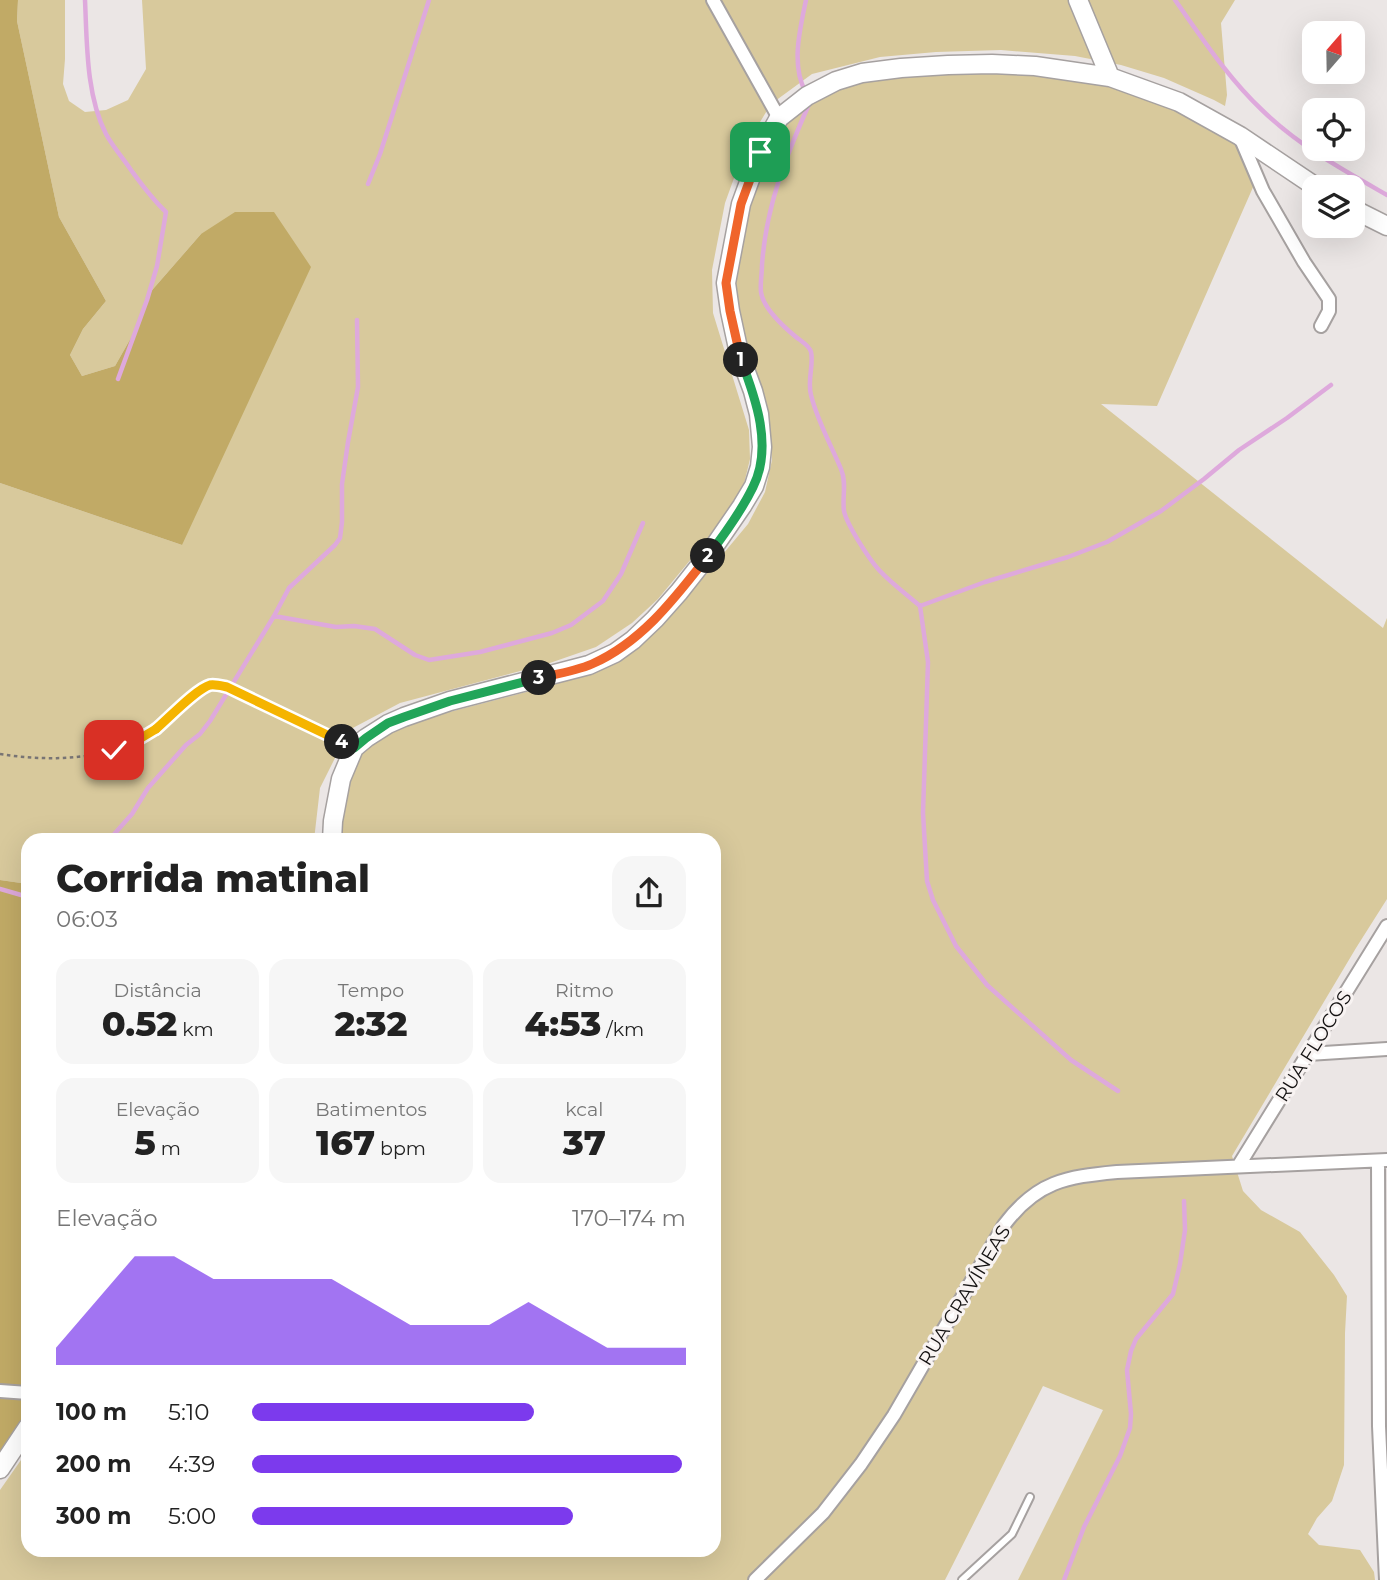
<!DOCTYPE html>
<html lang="pt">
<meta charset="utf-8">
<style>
:root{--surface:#fff;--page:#f6f6f6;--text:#222;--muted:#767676;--accent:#7c3aed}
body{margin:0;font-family:Montserrat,sans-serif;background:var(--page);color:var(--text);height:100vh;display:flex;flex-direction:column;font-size:26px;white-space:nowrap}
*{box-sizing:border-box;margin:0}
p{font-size:23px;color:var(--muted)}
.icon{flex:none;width:38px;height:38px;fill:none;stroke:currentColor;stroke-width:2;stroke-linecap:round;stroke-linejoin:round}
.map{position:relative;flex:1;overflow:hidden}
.side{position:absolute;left:21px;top:833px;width:700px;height:724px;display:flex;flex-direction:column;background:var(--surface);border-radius:21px;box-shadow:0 7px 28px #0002}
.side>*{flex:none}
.needle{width:46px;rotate:20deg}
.buttons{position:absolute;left:1302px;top:21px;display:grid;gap:14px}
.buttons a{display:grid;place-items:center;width:63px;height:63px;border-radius:14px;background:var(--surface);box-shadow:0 7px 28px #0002;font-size:35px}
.pin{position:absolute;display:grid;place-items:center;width:60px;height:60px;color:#fff;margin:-30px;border-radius:14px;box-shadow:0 4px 10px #0006}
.km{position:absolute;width:35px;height:35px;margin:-18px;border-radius:50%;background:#222;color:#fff;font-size:19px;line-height:35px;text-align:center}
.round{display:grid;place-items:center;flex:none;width:74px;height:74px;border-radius:21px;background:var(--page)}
.headline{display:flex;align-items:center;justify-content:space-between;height:119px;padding:0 35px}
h1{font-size:38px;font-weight:800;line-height:52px}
.metrics{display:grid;grid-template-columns:repeat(3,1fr);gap:10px;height:119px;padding:7px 35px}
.metrics div{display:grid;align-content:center;border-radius:18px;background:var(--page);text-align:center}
.metrics b{font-size:35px;font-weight:800}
.metrics small{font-size:19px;font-weight:400}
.metrics p{font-size:19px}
.chart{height:196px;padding:14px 35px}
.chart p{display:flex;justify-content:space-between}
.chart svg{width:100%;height:126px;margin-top:7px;fill:var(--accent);opacity:.7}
ul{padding:0 35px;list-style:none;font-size:23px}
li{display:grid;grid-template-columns:112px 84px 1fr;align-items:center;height:52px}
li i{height:18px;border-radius:9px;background:var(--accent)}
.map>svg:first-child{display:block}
</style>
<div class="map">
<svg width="1387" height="1580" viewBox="0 0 1387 1580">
<rect width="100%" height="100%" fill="#ebe6e5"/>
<path fill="#d8c99c" d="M18 0H65V59L63 84 69 101 85 112 106 110 128 100 146 69 142 0H1235L1221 23 1227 95 1225 106 1214 100 1164 78 1121 65 1075 56 1001 50 936 52 880 57 812 74 771 104 746 145 725 203 712 270 713 313 749 430 750 459 744 484 730 512 658 599 632 623 596 647 547 664 400 703 349 730 320 788 314 840H28V884L0 880V483L182 545 201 234 147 296 132 336 115 366 82 376 70 355 83 329 106 301 59 217 17 21Z
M1000 72 1072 77 1116 86 1156 98 1233 138 1254 185 1157 406 1101 404 1383 628 1387 618V899L1356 948 1232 1156 1243 1191 1261 1210 1300 1232 1334 1275 1347 1296 1345 1333 1344 1465 1332 1501 1317 1518 1308 1534 1319 1545 1360 1550 1374 1572 1375 1580H1018L1103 1410 1043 1386 945 1580H0V1490L28 1450V1550H714V840H336L341 793 365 745 407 723 553 685 606 666 646 640 673 614 748 524 765 492 772 460 770 425 735 310 734 270 746 208 765 154 787 118 822 93 883 78 937 73Z"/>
<path fill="#c1aa66" d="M0 0H18L17 21 59 217 106 301 83 329 70 355 82 376 115 366 132 336 147 296 201 234 235 212H274L311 267 182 545 0 483Z
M0 880 28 884V1408L17 1429 0 1453Z"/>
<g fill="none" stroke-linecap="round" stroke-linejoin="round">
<path stroke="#dea9dc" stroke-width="4.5" d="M85 0C87 43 86 95 106 134 113 147 123 158 131 170 142 185 152 199 166 212L157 266 147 300 118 379
M1175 0C1202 38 1228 78 1262 110 1299 146 1343 170 1387 195
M805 91C791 64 800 29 806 0
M810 102C786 156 766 206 762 265 762 274 760 283 761 292 763 308 784 327 796 337 801 341 810 346 811 352 814 364 807 381 811 395 817 420 831 445 841 469 847 483 842 497 844 511 847 525 869 559 879 570 891 583 906 594 920 606L928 662 923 813 927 881 933 900 956 946 987 985 1071 1060 1118 1091
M368 184 380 154 429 0
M920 606 985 582 1068 557 1107 542 1161 511 1204 479 1239 450 1287 418 1331 385
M274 616 336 627 354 626 375 629 415 655 429 660 480 652 552 633 571 625 603 601 621 574 643 523
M109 840 132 814 148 788 186 745 200 734 210 721 274 616 289 588 335 545 340 538 342 522V484L348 442 358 387 357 320
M0 889 28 897
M1064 1580 1084 1527 1120 1456 1130 1428 1131 1414 1127 1370 1131 1351 1136 1339 1173 1294 1180 1264 1185 1230 1184 1201"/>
<g stroke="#a6a1a0" stroke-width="10">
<path id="lane" d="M962 1580 1012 1534 1030 1497"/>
</g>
<g stroke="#a6a1a0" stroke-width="16">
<path id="street" d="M713 0 779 118
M1240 137 1263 191 1304 262 1329 299V311L1321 326
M1308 1054 1387 1049
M1378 1161 1379 1426 1386 1580
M1239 1165 1387 926
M0 1391 28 1393
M755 1580 823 1513 861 1464 894 1415 1004 1225C1037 1181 1066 1177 1117 1172L1387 1160"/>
</g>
<g stroke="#a6a1a0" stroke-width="21">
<path id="secondary" d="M1078 0 1110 77
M1353 209 1387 226
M332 840 333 821 341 779 354 748 366 738 388 724 404 717 450 701 589 665 615 653 633 640 655 619 679 592 709 554 742 506 754 486 760 467 762 447 759 414 753 391 739 353 730 311 726 283 741 204 760 152 779 118 807 96 836 81 862 73 901 68 948 65 992 64 1035 66 1110 77 1179 102 1240 136 1316 187
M0 1469 28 1427"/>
</g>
<path stroke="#787474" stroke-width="2.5" stroke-dasharray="3.5 3.5" stroke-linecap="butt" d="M0 754C45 761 97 761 138 740 160 729 192 689 211 685 216 684 222 686 227 687L340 741"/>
<use href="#lane" stroke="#fff" stroke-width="6"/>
<use href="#street" stroke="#fff" stroke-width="12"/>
<use href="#secondary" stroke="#fff" stroke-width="18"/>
</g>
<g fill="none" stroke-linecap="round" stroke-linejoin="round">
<g stroke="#fff" stroke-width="14">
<path id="split-1" d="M741 360 730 311 726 283 741 204 760 152"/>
</g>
<g stroke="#fff" stroke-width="14">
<path id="split-2" d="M708 556C724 535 741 512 753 487 773 447 756 399 741 360"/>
</g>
<g stroke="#fff" stroke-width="14">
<path id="split-3" d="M539 678C557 674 576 671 592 664 642 642 675 598 708 556"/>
</g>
<g stroke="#fff" stroke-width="14">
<path id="split-4" d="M342 742 354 748 366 738 388 723 404 717 450 701 539 678"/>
</g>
<g stroke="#fff" stroke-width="14">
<path id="split-5" d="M156 729C168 719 196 689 210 685 215 684 222 686 227 687L342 742"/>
</g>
<g stroke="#fff" stroke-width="14">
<path id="split-6" d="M114 750 136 741 156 729"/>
</g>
<use href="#split-1" stroke="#f0652b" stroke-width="9"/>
<use href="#split-2" stroke="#22a559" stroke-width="9"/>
<use href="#split-3" stroke="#f0652b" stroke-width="9"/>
<use href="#split-4" stroke="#22a559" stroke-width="9"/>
<use href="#split-5" stroke="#f5b400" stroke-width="9"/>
<use href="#split-6" stroke="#f5b400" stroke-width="9"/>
</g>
<g text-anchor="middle" stroke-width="6" stroke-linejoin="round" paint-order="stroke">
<g font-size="19" fill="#141212" stroke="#f8f3f2">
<text transform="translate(1313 1046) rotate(-58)" y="7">RUA FLOCOS</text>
<text transform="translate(964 1295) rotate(-59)" y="7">RUA CRAVÍNEAS</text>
</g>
</g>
</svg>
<div class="buttons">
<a><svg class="needle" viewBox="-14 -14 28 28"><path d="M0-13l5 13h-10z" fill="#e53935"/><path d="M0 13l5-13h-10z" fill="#767676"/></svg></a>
<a><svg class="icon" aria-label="locate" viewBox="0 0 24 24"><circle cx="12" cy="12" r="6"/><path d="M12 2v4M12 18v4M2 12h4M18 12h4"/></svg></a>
<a><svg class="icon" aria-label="layers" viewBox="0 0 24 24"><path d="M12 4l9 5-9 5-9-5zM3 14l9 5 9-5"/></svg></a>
</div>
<div class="pin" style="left:760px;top:152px;background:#1e9e55"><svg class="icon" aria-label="arrive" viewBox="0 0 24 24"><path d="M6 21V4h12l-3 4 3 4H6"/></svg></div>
<div class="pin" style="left:114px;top:750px;background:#d93025"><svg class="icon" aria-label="check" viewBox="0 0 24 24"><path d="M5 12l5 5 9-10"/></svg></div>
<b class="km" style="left:741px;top:360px">1</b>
<b class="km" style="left:708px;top:556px">2</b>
<b class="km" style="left:539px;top:678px">3</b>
<b class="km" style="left:342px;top:742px">4</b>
<section class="side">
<div class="headline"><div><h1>Corrida matinal</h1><p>06:03</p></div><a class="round"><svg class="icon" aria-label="share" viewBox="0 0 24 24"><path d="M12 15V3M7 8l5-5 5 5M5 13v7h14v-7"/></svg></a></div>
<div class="metrics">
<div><p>Distância</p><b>0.52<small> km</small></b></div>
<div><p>Tempo</p><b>2:32</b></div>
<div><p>Ritmo</p><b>4:53<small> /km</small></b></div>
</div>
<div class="metrics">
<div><p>Elevação</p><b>5<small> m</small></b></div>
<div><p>Batimentos</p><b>167<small> bpm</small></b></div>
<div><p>kcal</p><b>37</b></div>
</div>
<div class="chart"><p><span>Elevação</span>170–174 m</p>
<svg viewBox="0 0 160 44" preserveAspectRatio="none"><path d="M0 44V38L10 22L20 6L30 6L40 14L50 14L60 14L70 14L80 22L90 30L100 30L110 30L120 22L130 30L140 38L150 38L160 38V44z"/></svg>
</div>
<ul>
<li><b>100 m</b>5:10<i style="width:65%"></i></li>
<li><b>200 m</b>4:39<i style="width:99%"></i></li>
<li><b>300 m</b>5:00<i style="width:74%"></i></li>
</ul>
</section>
</div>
